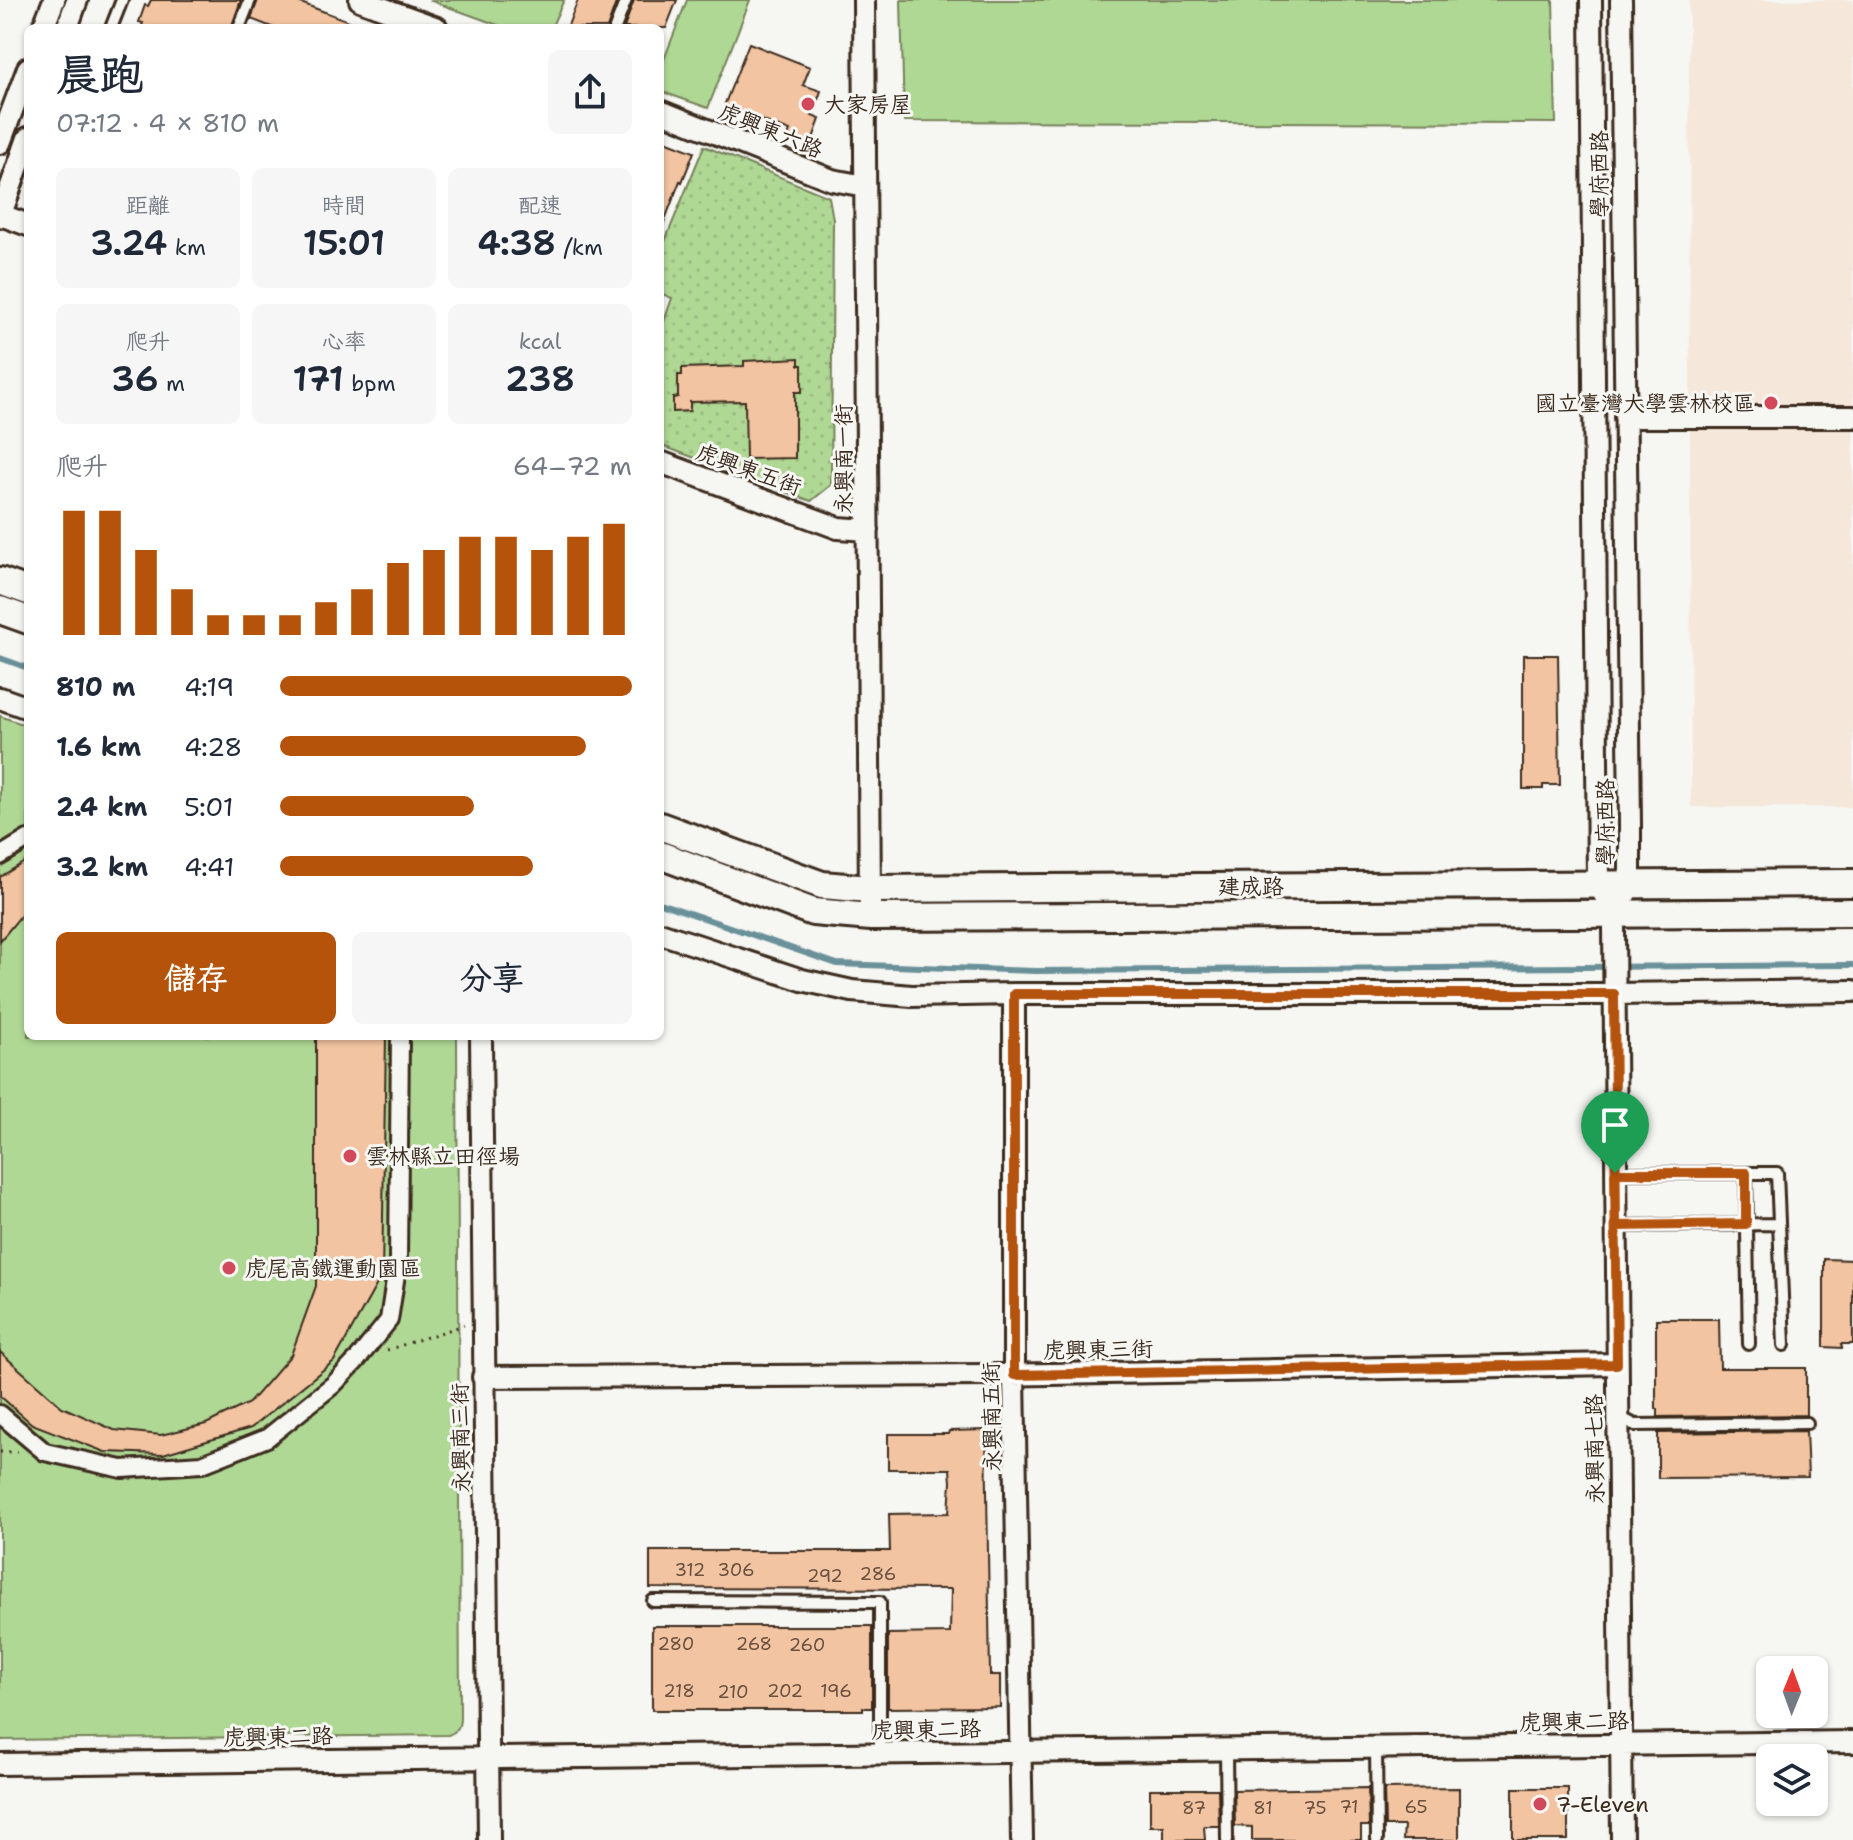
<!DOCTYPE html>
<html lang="zh-TW">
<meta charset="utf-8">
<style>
:root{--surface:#fff;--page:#f6f6f7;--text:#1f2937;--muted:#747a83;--accent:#b45309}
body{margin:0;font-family:"Shantell Sans","LXGW WenKai TC",sans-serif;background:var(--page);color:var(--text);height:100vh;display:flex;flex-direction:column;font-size:30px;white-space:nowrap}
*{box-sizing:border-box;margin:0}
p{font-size:26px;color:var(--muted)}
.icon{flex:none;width:44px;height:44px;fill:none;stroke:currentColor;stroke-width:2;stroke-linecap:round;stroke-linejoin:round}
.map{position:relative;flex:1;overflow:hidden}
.side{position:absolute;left:24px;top:24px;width:640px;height:1016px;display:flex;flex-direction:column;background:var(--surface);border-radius:12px;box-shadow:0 2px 6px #0004}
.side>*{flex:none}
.needle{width:52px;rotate:1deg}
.fabs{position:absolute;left:1756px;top:1656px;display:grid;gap:16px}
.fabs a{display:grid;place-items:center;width:72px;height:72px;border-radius:12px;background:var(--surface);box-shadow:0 2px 6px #0004;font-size:40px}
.pin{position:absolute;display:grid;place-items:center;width:68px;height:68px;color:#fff;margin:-82px -34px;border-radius:50% 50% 50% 0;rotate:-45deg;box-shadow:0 0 8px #0007}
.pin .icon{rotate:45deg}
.round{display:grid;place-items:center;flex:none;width:84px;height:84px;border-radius:12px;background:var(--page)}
.head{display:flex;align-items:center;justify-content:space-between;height:136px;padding:0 32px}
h1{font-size:44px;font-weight:600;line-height:60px}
.figures{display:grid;grid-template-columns:repeat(3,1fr);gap:12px;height:136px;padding:8px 32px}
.figures div{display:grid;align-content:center;border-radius:12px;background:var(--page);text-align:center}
.figures b{font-size:34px;font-weight:600}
.figures small{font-size:22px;font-weight:400}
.figures p{font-size:22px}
.chart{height:224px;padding:16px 32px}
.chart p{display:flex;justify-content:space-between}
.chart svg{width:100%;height:144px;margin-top:8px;stroke:var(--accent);stroke-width:6}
.button{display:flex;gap:16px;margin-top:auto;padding:16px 32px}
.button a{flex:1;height:92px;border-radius:12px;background:var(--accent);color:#fff;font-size:32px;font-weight:600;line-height:92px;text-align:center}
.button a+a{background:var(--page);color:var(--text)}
ul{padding:0 32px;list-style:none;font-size:26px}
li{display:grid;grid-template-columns:128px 96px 1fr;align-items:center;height:60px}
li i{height:20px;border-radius:10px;background:var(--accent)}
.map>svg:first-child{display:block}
</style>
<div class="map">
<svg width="1853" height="1840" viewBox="0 0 1853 1840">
<defs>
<pattern id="park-dots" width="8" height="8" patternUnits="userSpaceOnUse" patternTransform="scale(2)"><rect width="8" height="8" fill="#b0d895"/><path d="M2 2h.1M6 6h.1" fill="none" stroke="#98ba80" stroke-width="1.8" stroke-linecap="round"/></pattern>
</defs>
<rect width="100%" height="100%" fill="#f6f6f2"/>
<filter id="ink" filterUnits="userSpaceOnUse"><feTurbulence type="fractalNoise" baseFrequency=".0125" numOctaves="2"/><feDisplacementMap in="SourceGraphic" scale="16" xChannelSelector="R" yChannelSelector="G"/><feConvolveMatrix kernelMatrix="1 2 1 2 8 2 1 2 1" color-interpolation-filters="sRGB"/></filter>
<g filter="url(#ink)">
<path fill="#f5e7da" d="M1689 0H1853V807H1691Z"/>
<path fill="#b0d895" stroke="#76815a" stroke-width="2" d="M429 0H564L551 28H506Z
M687 0H750L708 108 660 91V70Z
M901 0H1553L1556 123 904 121Z
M0 716 28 726V1036H457L460 1718C460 1727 457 1732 448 1735L0 1740Z"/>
<path fill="url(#park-dots)" stroke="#76815a" stroke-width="2" d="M704 146 829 197 833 219 831 485 811 501 660 445V333L672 298 660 293V253Z"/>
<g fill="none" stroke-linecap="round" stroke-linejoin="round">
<path stroke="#6b919a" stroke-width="6" d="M0 658 28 668
M660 903 837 964 1035 971 1853 965"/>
</g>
<path fill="#f2c4a1" stroke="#3b2a1e" stroke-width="2" d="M151 0H241L231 28H141L143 23 139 22 145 5 148 6Z
M258 0H293L362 26V28H274L251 19Z
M578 0H617L607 28H567Z
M634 0H677L666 28H624Z
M749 43 810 67 803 85 821 91 812 116 820 119 811 144 788 136 790 131 724 106Z
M660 139 694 152 682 182 680 181 661 230 660 229Z
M799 358V365H802V392H795V458L746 459 745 401 690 402V411L673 412V398L678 397V375H682V368L744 366V361Z
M1523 655H1558L1560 785H1543V789H1523Z
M28 860V907L0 941V877Z
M316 1036H386L382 1275 334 1361 251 1428 163 1454 105 1452 32 1424 0 1396V1352L62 1407 114 1430 161 1435 206 1424 249 1403 291 1355 316 1286Z
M1824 1259 1853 1260V1344H1841L1842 1348 1824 1347Z
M1656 1319H1719L1720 1368H1806V1415L1658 1417V1409H1656Z
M986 1430 990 1675H1000V1707L888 1708V1634L950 1633 951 1589 650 1588V1551H890L889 1514 949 1513 951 1482 950 1469H888V1434H948L949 1431Z
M1806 1431 1808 1477 1658 1478V1433Z
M652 1626H872V1708H863V1710H652Z
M1368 1788 1369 1826H1361V1840H1252V1827L1235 1826 1234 1790Z
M1459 1788V1840H1403L1404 1826H1385L1384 1789Z
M1513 1788H1568V1840H1513Z
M1150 1789H1218L1219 1826H1204L1205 1840H1164V1826H1150Z"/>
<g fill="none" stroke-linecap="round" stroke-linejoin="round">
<g stroke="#3b2a1e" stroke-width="16">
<path id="service" d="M111 28 122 0
M239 28 250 0
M615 28 626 0
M1615 1173H1777L1784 1345
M1746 1173 1749 1344
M1616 1226 1779 1224
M1619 1417 1635 1425 1807 1423
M653 1601 880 1602V1754
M1376 1747 1377 1840
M1226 1750 1227 1840"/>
</g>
<g stroke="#3b2a1e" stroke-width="22">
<path id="pedestrian" d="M0 856 28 839
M0 1414 45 1452 122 1469 202 1464 267 1438 333 1385 357 1360 389 1320 398 1261 400 1036"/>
</g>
<g stroke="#3b2a1e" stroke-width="26">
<path id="minor" d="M360 0 437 28
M864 0 870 904
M1591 0 1598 885 1616 913
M1621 0 1630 825V885L1616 913 1614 928 1622 1840
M43 28 54 0
M67 28 77 0
M660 111 832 180 865 186
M0 143 28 68
M1 215 28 225
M0 217 28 138
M1625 417H1853
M660 462 838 528 868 530
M0 698 28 708
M660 933 802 980 852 991 912 996 1014 994H1614L1853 991
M1014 994V1375L1022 1840
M481 1036 489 1840
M483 1377 996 1375 1617 1364
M0 1764 1853 1742"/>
</g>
<g stroke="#3b2a1e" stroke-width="32">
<path id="tertiary" d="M0 581 28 591
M0 610 28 620
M660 826 822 885 870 889 1853 883
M660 855 813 912 871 917 1569 914 1853 912"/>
</g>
<path stroke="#3b2a1e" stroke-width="3" stroke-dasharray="2 6" stroke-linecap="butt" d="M387 1350 464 1325
M0 1452H17"/>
<use href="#service" stroke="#f6f6f2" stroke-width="10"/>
<use href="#pedestrian" stroke="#f6f6f2" stroke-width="16"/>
<use href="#minor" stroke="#f6f6f2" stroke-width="20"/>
<use href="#tertiary" stroke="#f6f6f2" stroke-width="26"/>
</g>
</g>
<g fill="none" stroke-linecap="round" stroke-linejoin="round" filter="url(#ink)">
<g stroke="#fff" stroke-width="16">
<path id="route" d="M1615 1173 1617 1364 1014 1375V994H1614L1616 1226 1746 1224V1173H1615"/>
</g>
<use href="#route" stroke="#b45309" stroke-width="10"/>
</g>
<g fill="#d1495b" stroke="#f6f6f2" stroke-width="3">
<circle cx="808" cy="104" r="8"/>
<circle cx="1771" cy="403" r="8"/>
<circle cx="350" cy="1156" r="8"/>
<circle cx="229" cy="1268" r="8"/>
<circle cx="1540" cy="1804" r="8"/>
</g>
<g text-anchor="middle" stroke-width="6" stroke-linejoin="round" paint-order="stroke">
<g font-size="18" fill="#69503f">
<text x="690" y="1576">312</text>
<text x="736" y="1576">306</text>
<text x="878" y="1580">286</text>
<text x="825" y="1582">292</text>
<text x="676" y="1650">280</text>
<text x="754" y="1650">268</text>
<text x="807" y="1651">260</text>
<text x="679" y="1697">218</text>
<text x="785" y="1697">202</text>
<text x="836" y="1697">196</text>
<text x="733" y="1698">210</text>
<text x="1349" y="1813">71</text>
<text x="1416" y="1813">65</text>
<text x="1194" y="1814">87</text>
<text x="1263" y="1814">81</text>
<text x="1315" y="1814">75</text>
</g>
<g font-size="22" fill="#3b2a1e" stroke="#f6f6f2" text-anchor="start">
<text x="824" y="112">大家房屋</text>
<text x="1755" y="411" text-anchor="end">國立臺灣大學雲林校區</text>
<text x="366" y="1164">雲林縣立田徑場</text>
<text x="245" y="1276">虎尾高鐵運動園區</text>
<text x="1556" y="1812">7-Eleven</text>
</g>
<g font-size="22" fill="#3b2a1e" stroke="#f6f6f2">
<text transform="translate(771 130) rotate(22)" y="8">虎興東六路</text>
<text transform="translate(1599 174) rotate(-90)" y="8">學府西路</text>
<text transform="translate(843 459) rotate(-90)" y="8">永興南一街</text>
<text transform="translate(749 469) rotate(20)" y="8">虎興東五街</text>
<text transform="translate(1605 822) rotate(-90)" y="8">學府西路</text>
<text x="1251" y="894">建成路</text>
<text transform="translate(1098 1349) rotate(-1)" y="8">虎興東三街</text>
<text transform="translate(991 1417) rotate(-91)" y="8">永興南五街</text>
<text transform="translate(460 1438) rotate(-91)" y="8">永興南三街</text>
<text transform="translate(1594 1449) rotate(-91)" y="8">永興南七路</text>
<text transform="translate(1574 1721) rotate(-1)" y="8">虎興東二路</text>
<text transform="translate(926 1729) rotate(-1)" y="8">虎興東二路</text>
<text transform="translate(278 1736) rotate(-1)" y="8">虎興東二路</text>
</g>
</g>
</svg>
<div class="fabs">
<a><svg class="needle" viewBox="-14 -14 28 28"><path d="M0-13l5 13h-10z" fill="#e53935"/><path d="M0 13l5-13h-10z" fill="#747a83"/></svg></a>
<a><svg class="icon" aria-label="layers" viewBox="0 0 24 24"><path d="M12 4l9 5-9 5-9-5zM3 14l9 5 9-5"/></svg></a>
</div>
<div class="pin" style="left:1615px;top:1173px;background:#1e9e55"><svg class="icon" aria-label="arrive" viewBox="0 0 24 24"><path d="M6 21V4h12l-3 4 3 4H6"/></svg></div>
<section class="side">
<div class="head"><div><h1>晨跑</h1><p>07:12 · 4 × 810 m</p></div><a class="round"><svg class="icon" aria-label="share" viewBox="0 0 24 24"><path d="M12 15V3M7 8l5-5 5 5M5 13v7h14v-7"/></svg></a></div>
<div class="figures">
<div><p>距離</p><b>3.24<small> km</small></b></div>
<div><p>時間</p><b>15:01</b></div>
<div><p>配速</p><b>4:38<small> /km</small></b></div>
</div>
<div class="figures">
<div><p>爬升</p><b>36<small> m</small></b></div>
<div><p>心率</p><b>171<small> bpm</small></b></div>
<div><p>kcal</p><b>238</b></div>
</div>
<div class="chart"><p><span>爬升</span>64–72 m</p>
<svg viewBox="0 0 160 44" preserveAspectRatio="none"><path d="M5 44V6M15 44V6M25 44V18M35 44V30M45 44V38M55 44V38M65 44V38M75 44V34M85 44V30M95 44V22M105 44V18M115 44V14M125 44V14M135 44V18M145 44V14M155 44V10"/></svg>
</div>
<ul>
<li><b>810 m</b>4:19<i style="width:100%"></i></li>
<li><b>1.6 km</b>4:28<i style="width:87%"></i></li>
<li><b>2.4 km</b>5:01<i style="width:55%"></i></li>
<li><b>3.2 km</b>4:41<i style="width:72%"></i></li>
</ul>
<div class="button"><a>儲存</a><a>分享</a></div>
</section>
</div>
